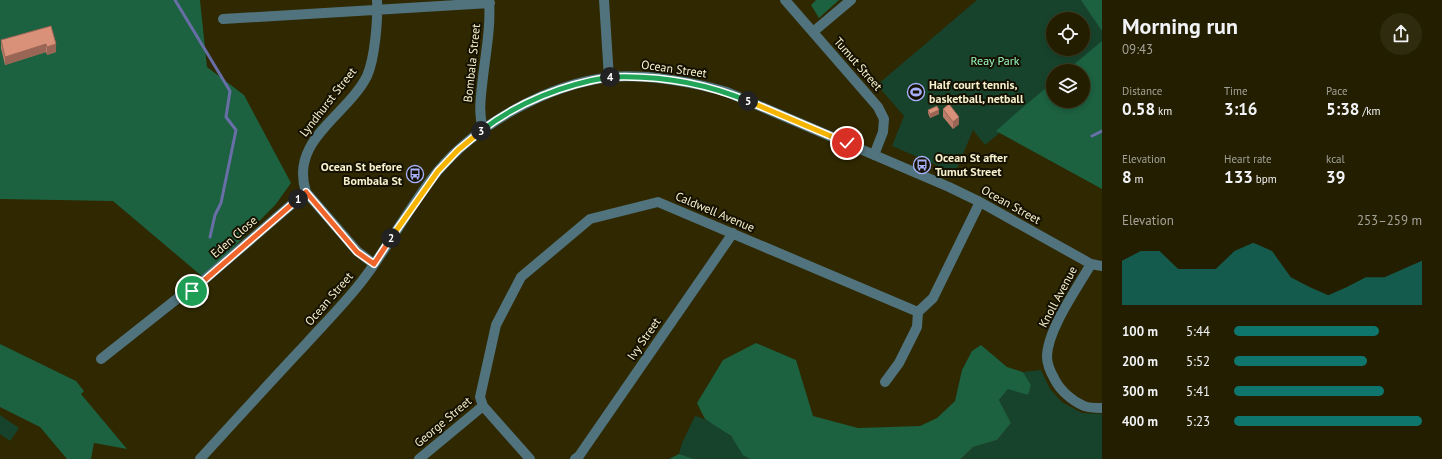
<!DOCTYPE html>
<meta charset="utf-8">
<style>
:root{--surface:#231e00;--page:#2f2b0f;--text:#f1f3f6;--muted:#a3a299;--line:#403c22;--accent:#0f766e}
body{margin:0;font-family:"PT Sans",sans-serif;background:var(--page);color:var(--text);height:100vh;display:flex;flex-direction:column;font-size:15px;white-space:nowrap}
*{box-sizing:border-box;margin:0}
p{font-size:13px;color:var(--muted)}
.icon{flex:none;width:22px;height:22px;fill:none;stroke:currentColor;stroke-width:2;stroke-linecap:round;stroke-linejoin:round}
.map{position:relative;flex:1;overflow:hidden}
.side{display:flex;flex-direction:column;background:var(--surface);width:340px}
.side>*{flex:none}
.fabs{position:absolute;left:1046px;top:12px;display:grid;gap:8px}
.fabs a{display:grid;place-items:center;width:44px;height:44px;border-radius:50%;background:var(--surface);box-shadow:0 2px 6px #0003,0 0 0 1px var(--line);font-size:20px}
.pin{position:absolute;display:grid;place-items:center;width:34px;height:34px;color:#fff;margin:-17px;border:2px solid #fff;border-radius:50%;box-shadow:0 1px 4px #0007}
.km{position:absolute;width:20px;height:20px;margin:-10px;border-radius:50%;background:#222;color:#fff;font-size:11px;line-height:20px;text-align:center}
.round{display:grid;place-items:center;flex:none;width:42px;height:42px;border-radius:21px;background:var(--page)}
.headline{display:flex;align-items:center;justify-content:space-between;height:68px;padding:0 20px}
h1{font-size:22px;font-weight:700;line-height:30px}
.stats{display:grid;grid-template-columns:repeat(3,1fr);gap:6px;height:68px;padding:4px 20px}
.stats div{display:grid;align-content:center}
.stats b{font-size:17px;font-weight:700}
.stats small{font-size:11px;font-weight:400}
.stats p{font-size:11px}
.chart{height:112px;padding:8px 20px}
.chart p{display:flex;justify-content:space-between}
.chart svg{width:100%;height:72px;margin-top:4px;fill:var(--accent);opacity:.7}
ul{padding:0 20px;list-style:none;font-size:13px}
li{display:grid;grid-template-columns:64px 48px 1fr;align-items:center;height:30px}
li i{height:10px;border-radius:5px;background:var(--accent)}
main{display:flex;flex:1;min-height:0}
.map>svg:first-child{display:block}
</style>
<main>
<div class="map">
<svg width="1102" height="459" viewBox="0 0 1102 459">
<rect width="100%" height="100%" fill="#2f2800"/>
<path fill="#17432c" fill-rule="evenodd" d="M977 0H1089L1102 16V48L1075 71H1053V89L985 145 973 130 955 173 892 146 904 116 877 85ZM1053 19H1083V49H1053Z
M1041 370 1050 389 1062 402 1082 413 1102 414V459H962L973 447 997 440 1011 423 999 400 1008 389 1031 385 1023 372Z
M0 415 19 428 10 441 0 434Z
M695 416C707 419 721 427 730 436 739 444 738 452 750 459H694L679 454 682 443Z"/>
<path fill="#1c6140" d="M0 0H200L207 67 244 95 291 183 276 204 204 278 113 201 0 199Z
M816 0H839L819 18 811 5Z
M1081 0H1102V31Z
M1102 41V189L996 131 1015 114 1053 82V101H1083V71H1066Z
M756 343 796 360 813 416 858 428 920 426 937 418 955 401 962 370 972 351 981 345 1007 367 1023 372 1031 385 1028 395 1008 389 999 400 1011 423 997 440 973 447 961 459H750L743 455 731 436 705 419 697 403 723 360Z
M0 344 76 381 84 391 81 394 127 449 94 443 91 459H67L40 427 0 407Z
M679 454 694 459H669Z"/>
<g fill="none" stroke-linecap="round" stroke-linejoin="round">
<path stroke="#686fa7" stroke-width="3" d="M175 0 230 91 226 117 236 130 221 203 215 215 210 237
M1092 136 1102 131"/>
<path stroke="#50737d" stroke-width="10" d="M604 0 609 78
M785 0 878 107 884 119 883 132 874 155
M223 19 490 3
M813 32 851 0
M483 129C478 112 481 95 483 77 486 51 491 26 489 0
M374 264 357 251 306 192C289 140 347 116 367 76 375 58 378 19 377 0
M1091 264C1078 287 1047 330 1047 357 1047 364 1051 373 1055 380 1060 390 1072 401 1084 406 1089 408 1096 408 1102 408
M918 312 933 298 980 202
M101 359 178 298 191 291 306 192
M885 382 899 363 917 327 918 312
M200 459C235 421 270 382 306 344 325 323 345 303 362 281 389 246 409 207 437 172 477 124 548 84 611 77 647 74 693 82 727 92L949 187 980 202 1091 264 1102 266
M419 459 483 406
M530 459 483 406 480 397 496 325 521 277 590 219 658 202 918 312
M575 459 579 456 733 233"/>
</g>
<path fill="#bb7d69" d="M51 26 56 52 47 55 46 52 5 65 1 48V40Z
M943 109 959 124 953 129 943 117Z
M928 110 939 114 930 118 928 113Z"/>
<path fill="#965" d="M46 44V52L5 65V57Z
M56 44V52L47 55V47Z
M939 110V114L930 118V114Z
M959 117V124L953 129V122Z"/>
<path fill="#da917a" stroke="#965" d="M51 26 56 44 47 47 46 44 5 57 1 40Z
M949 104 959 117 953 122 943 109Z
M937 106 939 110 930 114 928 110Z"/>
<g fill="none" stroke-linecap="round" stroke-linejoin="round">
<g stroke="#fff" stroke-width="8">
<path id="split-1" d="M192 291 298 199"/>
</g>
<g stroke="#fff" stroke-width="8">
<path id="split-2" d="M298 199 306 192 357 252 374 264 391 238"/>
</g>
<g stroke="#fff" stroke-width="8">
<path id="split-3" d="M391 238 438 171 458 150 481 131"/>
</g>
<g stroke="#fff" stroke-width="8">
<path id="split-4" d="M481 131C518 102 565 84 610 77"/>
</g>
<g stroke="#fff" stroke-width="8">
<path id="split-5" d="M610 77C657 75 705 83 748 101"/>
</g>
<g stroke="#fff" stroke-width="8">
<path id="split-6" d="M748 101 847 143"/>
</g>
<use href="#split-1" stroke="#f0652b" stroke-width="5"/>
<use href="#split-2" stroke="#f0652b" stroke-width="5"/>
<use href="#split-3" stroke="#f5b400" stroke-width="5"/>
<use href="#split-4" stroke="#22a559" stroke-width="5"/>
<use href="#split-5" stroke="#22a559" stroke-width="5"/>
<use href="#split-6" stroke="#f5b400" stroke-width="5"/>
</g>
<defs>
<g id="stadium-ring" transform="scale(0.9)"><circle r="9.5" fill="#151100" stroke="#a7b1fc" stroke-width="1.5"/><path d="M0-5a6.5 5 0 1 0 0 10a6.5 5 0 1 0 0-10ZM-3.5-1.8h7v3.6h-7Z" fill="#a7b1fc"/></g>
<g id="bus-ring" transform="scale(0.9)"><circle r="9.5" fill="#151100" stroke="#a7b1fc" stroke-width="1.5"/><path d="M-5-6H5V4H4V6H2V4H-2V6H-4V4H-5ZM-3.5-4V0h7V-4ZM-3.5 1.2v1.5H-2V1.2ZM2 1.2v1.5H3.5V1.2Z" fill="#a7b1fc"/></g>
</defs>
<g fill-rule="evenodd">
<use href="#stadium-ring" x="916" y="92"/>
<use href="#bus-ring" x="922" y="165"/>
<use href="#bus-ring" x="415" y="174"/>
</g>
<g text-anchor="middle" stroke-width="4" stroke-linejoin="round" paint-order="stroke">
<g font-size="12" fill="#99f8c3" stroke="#151100">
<text x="995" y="65">Reay Park</text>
</g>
<g font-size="12" fill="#f8f1cd" stroke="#151100">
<text transform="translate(472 63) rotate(-84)" y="4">Bombala Street</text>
<text transform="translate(858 64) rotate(49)" y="4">Tumut Street</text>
<text transform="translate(674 69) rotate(8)" y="4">Ocean Street</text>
<text transform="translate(328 102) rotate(-52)" y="4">Lyndhurst Street</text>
<text transform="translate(1011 205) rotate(29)" y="4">Ocean Street</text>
<text transform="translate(715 212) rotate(23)" y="4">Caldwell Avenue</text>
<text transform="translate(234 237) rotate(-41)" y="4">Eden Close</text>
<text transform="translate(1058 297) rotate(-62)" y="4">Knoll Avenue</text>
<text transform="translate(329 299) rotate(-49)" y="4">Ocean Street</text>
<text transform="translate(644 339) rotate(-55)" y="4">Ivy Street</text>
<text transform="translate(443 422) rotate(-40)" y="4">George Street</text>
</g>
<g font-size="12" font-weight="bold" fill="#f8f1cd" stroke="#151100" text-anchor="start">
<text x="929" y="89">Half court tennis,<tspan x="929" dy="14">basketball, netball</tspan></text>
<text x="935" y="162">Ocean St after<tspan x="935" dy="14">Tumut Street</tspan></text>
<text x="402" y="171" text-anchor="end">Ocean St before<tspan x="402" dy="14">Bombala St</tspan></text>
</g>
</g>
</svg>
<div class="fabs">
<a><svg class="icon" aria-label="locate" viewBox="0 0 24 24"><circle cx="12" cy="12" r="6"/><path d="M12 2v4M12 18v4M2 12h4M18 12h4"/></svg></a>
<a><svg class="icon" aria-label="layers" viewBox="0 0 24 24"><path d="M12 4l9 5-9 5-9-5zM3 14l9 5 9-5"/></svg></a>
</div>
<div class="pin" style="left:192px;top:291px;background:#1e9e55"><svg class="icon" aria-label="arrive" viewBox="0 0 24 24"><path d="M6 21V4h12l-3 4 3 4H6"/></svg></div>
<div class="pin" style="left:847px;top:143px;background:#d93025"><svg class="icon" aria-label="check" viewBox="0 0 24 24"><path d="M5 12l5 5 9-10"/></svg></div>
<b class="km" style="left:298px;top:199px">1</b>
<b class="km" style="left:391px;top:238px">2</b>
<b class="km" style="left:481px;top:131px">3</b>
<b class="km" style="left:610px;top:77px">4</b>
<b class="km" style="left:748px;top:101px">5</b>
</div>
<section class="side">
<div class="headline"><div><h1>Morning run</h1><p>09:43</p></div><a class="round"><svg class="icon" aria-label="share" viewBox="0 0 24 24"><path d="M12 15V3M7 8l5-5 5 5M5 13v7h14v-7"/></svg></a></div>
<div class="stats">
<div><p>Distance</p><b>0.58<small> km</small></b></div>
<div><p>Time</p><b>3:16</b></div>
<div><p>Pace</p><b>5:38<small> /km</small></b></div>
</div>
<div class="stats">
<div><p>Elevation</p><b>8<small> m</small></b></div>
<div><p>Heart rate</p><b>133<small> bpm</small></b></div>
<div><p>kcal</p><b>39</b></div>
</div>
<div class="chart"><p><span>Elevation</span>253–259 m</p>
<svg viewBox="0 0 160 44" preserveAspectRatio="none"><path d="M0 44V17L10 11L20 11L30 22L40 22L50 22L60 11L70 6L80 11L90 27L100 33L110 38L120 33L130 27L140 27L150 22L160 17V44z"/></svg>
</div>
<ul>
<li><b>100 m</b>5:44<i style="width:77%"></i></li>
<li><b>200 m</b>5:52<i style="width:71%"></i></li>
<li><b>300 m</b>5:41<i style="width:80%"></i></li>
<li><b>400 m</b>5:23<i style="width:100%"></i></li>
</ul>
</section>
</main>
